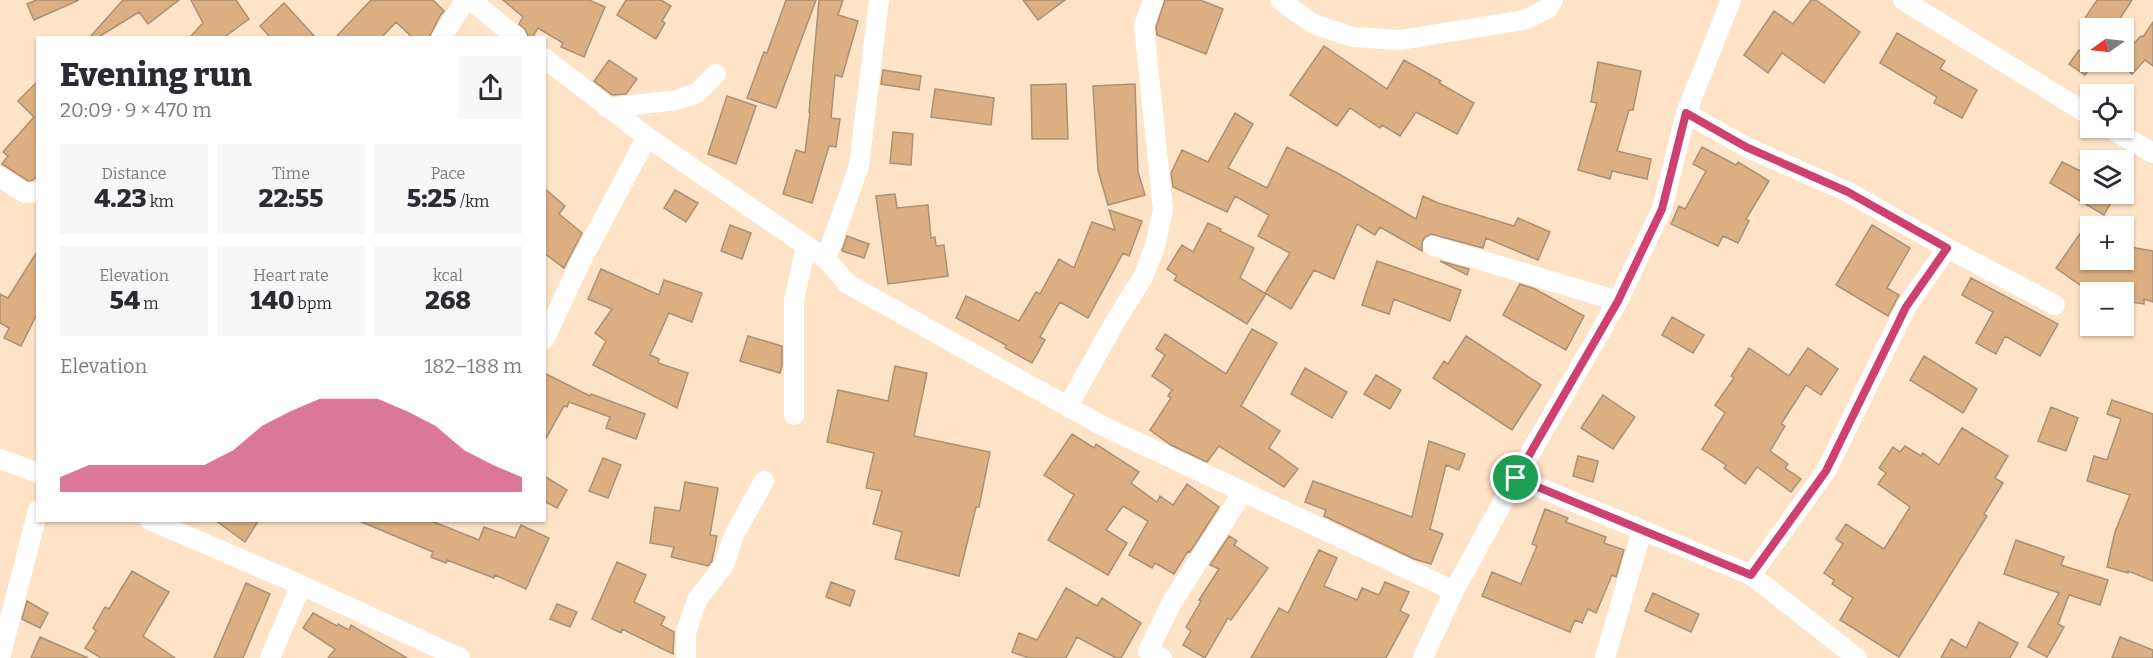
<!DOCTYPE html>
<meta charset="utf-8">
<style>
:root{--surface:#fff;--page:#f7f7f7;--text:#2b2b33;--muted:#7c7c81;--accent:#cd4070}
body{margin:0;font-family:Bitter,serif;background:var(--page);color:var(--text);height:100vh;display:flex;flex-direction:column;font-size:22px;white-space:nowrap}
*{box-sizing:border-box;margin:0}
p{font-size:20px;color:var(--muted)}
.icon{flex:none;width:33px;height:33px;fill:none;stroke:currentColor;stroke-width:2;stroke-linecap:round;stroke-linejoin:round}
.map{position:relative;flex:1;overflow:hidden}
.sheet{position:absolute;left:36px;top:36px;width:510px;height:486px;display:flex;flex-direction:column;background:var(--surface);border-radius:0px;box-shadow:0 2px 4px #0004}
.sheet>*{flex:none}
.needle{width:39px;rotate:256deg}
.tools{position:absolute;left:2080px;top:18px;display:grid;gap:12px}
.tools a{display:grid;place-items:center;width:54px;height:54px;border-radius:0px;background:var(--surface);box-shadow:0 2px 4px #0004;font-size:30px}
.pin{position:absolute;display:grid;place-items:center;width:51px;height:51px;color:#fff;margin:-26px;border:3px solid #fff;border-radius:50%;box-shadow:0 2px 6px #0007}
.round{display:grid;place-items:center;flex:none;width:63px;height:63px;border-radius:0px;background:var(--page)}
.head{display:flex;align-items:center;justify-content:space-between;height:102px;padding:0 24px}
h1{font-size:33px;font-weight:800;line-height:45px}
.figures{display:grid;grid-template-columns:repeat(3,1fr);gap:9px;height:102px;padding:6px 24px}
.figures div{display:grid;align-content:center;border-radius:0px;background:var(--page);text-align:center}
.figures b{font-size:26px;font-weight:800}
.figures small{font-size:16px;font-weight:400}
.figures p{font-size:16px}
.chart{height:168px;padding:12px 24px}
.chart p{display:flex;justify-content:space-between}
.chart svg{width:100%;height:108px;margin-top:6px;fill:var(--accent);opacity:.7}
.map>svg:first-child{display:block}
</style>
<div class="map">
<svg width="2153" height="658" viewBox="0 0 2153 658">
<rect width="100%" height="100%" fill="#ffe3c7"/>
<path fill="#dbaf81" stroke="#aa9076" stroke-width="1.5" d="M36 0H79L34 20 27 4Z
M123 0H179L148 24 139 12 97 38H89Z
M191 0H236L249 19 223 38H189L203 23Z
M371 0H433L444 11 440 16 429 38H413L396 22 381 38H335Z
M503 0H589L605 7 584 57 561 47 563 43 538 28 532 38H529L525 29 519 24 523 17Z
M626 0H661L671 6 662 21 665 23 656 39 617 15Z
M786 0H816L776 108 747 98 764 52 767 53Z
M819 0H843L838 15 858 21 842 77 835 75 831 118 840 119 836 147 829 146 812 203 783 194 796 150 805 153 810 112H809Z
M1023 0H1065L1038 20Z
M1165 0H1200L1223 9 1206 54 1157 35 1156 27Z
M1811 0H1816L1860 32 1824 83 1782 53 1768 73 1744 55 1774 11 1793 24Z
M2097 0H2132L2114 28H2100L2085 18Z
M284 3 316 38H271L260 26Z
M2153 22V66L2145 60 2132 74 2118 62H2124V54L2141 36 2143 37Z
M1897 33 1945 61 1940 69 1977 90 1962 118 1934 103 1937 97 1880 63Z
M1324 46 1387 89 1404 60 1441 81 1439 83 1474 103 1457 134 1416 112 1400 136 1382 125 1380 128 1350 108 1337 126 1290 95Z
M2079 50 2091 58V62H2094L2085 75 2069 64Z
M609 60 637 79 626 94 612 95 594 81Z
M1598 62 1641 71 1633 110H1629L1617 151 1651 159 1647 179 1612 171 1610 179 1578 170 1597 103 1591 102Z
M883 70 921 76 919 90 881 84Z
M38 81V175L33 180 28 181 2 164 8 156 3 152 34 117 18 101Z
M1066 84 1068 139H1032L1031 85Z
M1135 84 1138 172 1145 195 1108 205 1098 170 1093 86Z
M935 89 994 98 991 125 931 117Z
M727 96 756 106 736 164 708 154Z
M1235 113 1253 124 1228 168 1267 188 1287 147 1339 174 1416 219 1423 196 1438 203 1514 226 1518 218 1550 232 1538 260 1486 238 1483 248 1431 234 1425 237 1422 242V251L1380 227 1375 235 1357 224 1334 279 1314 270 1291 309 1265 293 1290 253 1258 236 1269 215 1235 196 1227 212 1173 187 1171 173 1182 150 1208 162Z
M893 132 913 134 911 165 890 163Z
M1702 147 1736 165 1738 162 1769 181 1746 219 1749 221 1738 243 1723 236 1718 246 1671 224 1679 206 1685 209 1706 171 1693 164Z
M2062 162 2091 176V194H2116L2104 215 2050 183Z
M544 188 565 206 559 214 582 233 564 268 544 253Z
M675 190 698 203 686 222 664 208Z
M895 194 897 208 928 205 931 238 935 237 936 246 944 245 948 276 888 284 876 196Z
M1109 210 1142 221 1129 256 1123 253 1088 318 1060 302 1040 337 1045 340 1032 363 1005 348 1006 345 956 318 966 296 1019 321 1036 292 1040 294 1059 259 1074 268 1092 222 1115 230Z
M2091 218V260H2124V246L2153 251V302L2144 299V304L2124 301V292H2083L2084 288 2056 268Z
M1208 223 1221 229 1220 231 1254 248 1240 278 1266 294 1247 324 1174 280 1177 276 1167 269 1182 245 1193 252Z
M730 225 751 233 742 259 721 251Z
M1872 225 1910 248 1887 288 1899 295 1888 316 1836 285Z
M847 236 869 244 864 258 842 251Z
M38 250V312L21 346 4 338 9 328 0 323V294L8 298Z
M1377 261 1461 290 1450 321 1394 299 1389 314 1362 305Z
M1440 261 1469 269 1467 275Z
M601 269 659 295 664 280 702 293 692 322 669 313 650 355 659 359 658 363 688 373 677 408 593 365 606 341 595 333 612 309 588 299Z
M1971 278 2058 324 2040 356 2005 336 1996 354 1976 343 1993 312 1962 295Z
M1520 284 1535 289 1584 316 1566 350 1503 315Z
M1672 317 1704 335 1693 353 1662 335Z
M1252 329 1277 343 1241 406 1280 431 1269 448 1298 469 1284 487 1219 446 1207 462 1171 445 1150 430 1171 398 1168 396 1172 390 1152 376 1165 355 1156 349 1165 334 1226 374Z
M748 336 782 346V366L780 373 740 361Z
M1466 336 1541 385 1512 430 1433 378 1444 361 1448 364Z
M1749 348 1789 376 1808 348 1838 369 1821 395 1806 385 1781 424 1785 426 1770 451 1788 464 1785 468 1801 479 1791 492 1757 467 1745 484 1724 468 1726 465 1702 449 1725 413 1715 405 1734 378 1731 376Z
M1924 356 1977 389 1963 413 1910 380Z
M895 366 927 373 914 436 990 452 979 507H976L959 576 895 559 902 532 873 524 882 491 866 488 874 453 827 442 838 390 888 401Z
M1305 368 1347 392 1332 418 1291 394Z
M544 373 590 396 591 394 645 414 636 439 606 428 610 417 569 402 567 407 564 406 544 442Z
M1376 375 1401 390 1390 409 1364 394Z
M1603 395 1635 417 1613 449 1581 428Z
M2112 400 2153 414V581L2128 571V573L2107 567 2115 532 2130 495 2087 481 2094 456 2107 460 2121 419 2107 414Z
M2051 407 2078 418 2066 451 2038 441Z
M1962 428 2008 456 1995 478 2003 483 1984 514 1987 516 1899 657 1840 620 1853 598 1832 584 1834 580 1824 573 1843 544 1836 539 1846 524 1884 549 1910 507 1878 484 1886 473 1879 468 1893 447 1900 452 1905 446 1921 456 1923 453 1939 465Z
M1072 434 1094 448 1096 444 1139 472 1131 483 1157 502 1160 496 1173 505 1187 484 1219 507 1190 552 1188 551 1174 574 1155 563 1152 568 1129 555 1148 521 1123 506 1106 530 1127 543 1108 575 1048 540 1074 495 1044 475Z
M1429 441 1465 454 1459 470 1446 465 1430 529 1443 534 1431 564 1414 559 1324 516 1326 510 1305 502 1313 481 1412 517Z
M1578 456 1598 461 1593 482 1573 476Z
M603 458 621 465 608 498 589 491Z
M544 476 567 490 557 508 544 501Z
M685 482 718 488 710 535 717 536 712 561 708 566 671 557 674 547 650 543 655 507 680 511Z
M1545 509 1568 518 1566 522 1606 537 1604 543 1624 550 1616 577 1612 575 1596 613 1588 609 1582 623 1575 620 1570 632 1482 596 1492 572 1521 584 1537 546 1532 544Z
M215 520H259L245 542Z
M357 520H429L479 540 484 527 515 538 521 525 549 538 526 589 495 575 494 578 447 560 446 563 431 557 433 552Z
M1229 536 1237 541 1234 545 1268 568 1231 620 1228 618 1205 658 1183 645 1191 631 1186 627 1201 601 1199 600 1219 569 1210 565Z
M2016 540 2064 557 2061 565 2108 580 2100 605 2069 595 2058 624 2064 627 2047 657 2028 647 2059 593 2004 574Z
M1319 550 1337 558 1324 586 1357 600 1362 588 1379 595 1385 582 1409 592 1400 611 1409 615 1386 658H1251L1279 608 1288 613Z
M617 562 646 575 634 602 665 617 661 625 674 632 673 654 622 629 621 633 592 619Z
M132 571 169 592 143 636 175 658H101L85 648 96 631 93 628 105 607 109 609Z
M831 582 855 591 850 606 826 597Z
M246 583 270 594 243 658H214Z
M1066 588 1097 606 1102 598 1141 623 1121 658H1116L1077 637 1066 658H1029L1012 652 1019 633 1037 640Z
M1653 593 1699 614 1691 632 1645 611Z
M27 601 48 613 40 628 22 619Z
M557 604 577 612 570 627 550 619Z
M313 613 337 626 338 624 349 630 351 625 407 658H328L335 649 303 628Z
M1979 622 2018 643 2010 658H1941L1951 639 1966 648Z
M40 637 88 658H31Z
M2120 637 2153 650V658H2112Z"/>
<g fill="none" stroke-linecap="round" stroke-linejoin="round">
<path stroke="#fff" stroke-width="20" d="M471 0 517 38
M1280 0 1313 24 1353 37 1400 40 1524 20 1547 9 1553 0
M1903 0 2091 116
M441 38 466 0
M544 58 647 137 826 259 848 284 1101 425 1454 591
M608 108 677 100 697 93 716 74
M1686 113 1746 147 1848 192 1947 248 2055 305
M2110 128 2153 153
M0 177 25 193 38 192
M1433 246 1618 301
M826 259 859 166 879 0
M544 340 580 263 647 137
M1068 406 1115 322 1143 277 1155 246 1163 210 1144 26 1153 0
M794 415V300L806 246
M0 459 38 473
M1516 478 1751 575 1857 658
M150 520 301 585 460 658
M1751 575 1826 471 1906 307 1947 248
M0 658 38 510
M270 658 301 585
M686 658V633L697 600 724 565 734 535 764 481
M1162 658 1148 651 1172 602 1243 492
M1423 658 1454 591 1516 478 1618 301 1662 209 1686 113 1731 0
M1605 658 1642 530"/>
</g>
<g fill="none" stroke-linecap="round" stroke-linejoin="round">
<g stroke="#fff" stroke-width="12">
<path id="route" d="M1686 113 1746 147 1848 192 1947 248 1906 307 1826 471 1751 575 1516 478 1618 301 1662 209Z"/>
</g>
<use href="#route" stroke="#cd4070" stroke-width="8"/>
</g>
</svg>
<div class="tools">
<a><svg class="needle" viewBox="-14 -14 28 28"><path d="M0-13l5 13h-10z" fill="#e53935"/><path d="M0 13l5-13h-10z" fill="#7c7c81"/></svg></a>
<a><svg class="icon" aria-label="locate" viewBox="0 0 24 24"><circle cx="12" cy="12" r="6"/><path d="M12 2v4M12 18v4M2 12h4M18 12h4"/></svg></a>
<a><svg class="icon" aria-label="layers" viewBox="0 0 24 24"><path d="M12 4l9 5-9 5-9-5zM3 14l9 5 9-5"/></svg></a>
<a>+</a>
<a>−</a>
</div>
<div class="pin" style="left:1516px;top:478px;background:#1e9e55"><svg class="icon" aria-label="arrive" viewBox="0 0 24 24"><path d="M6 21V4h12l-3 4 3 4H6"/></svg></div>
<section class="sheet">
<div class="head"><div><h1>Evening run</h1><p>20:09 · 9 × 470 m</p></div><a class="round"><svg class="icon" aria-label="share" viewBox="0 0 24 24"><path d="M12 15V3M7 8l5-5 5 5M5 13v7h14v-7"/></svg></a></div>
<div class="figures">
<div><p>Distance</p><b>4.23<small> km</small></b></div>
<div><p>Time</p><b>22:55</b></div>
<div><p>Pace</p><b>5:25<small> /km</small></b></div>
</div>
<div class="figures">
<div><p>Elevation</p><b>54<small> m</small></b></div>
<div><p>Heart rate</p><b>140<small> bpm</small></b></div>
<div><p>kcal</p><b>268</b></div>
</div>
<div class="chart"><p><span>Elevation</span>182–188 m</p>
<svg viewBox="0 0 160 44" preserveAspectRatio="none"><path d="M0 44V38L10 33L20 33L30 33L40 33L50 33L60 27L70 17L80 11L90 6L100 6L110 6L120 11L130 17L140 27L150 33L160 38V44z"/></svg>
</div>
</section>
</div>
